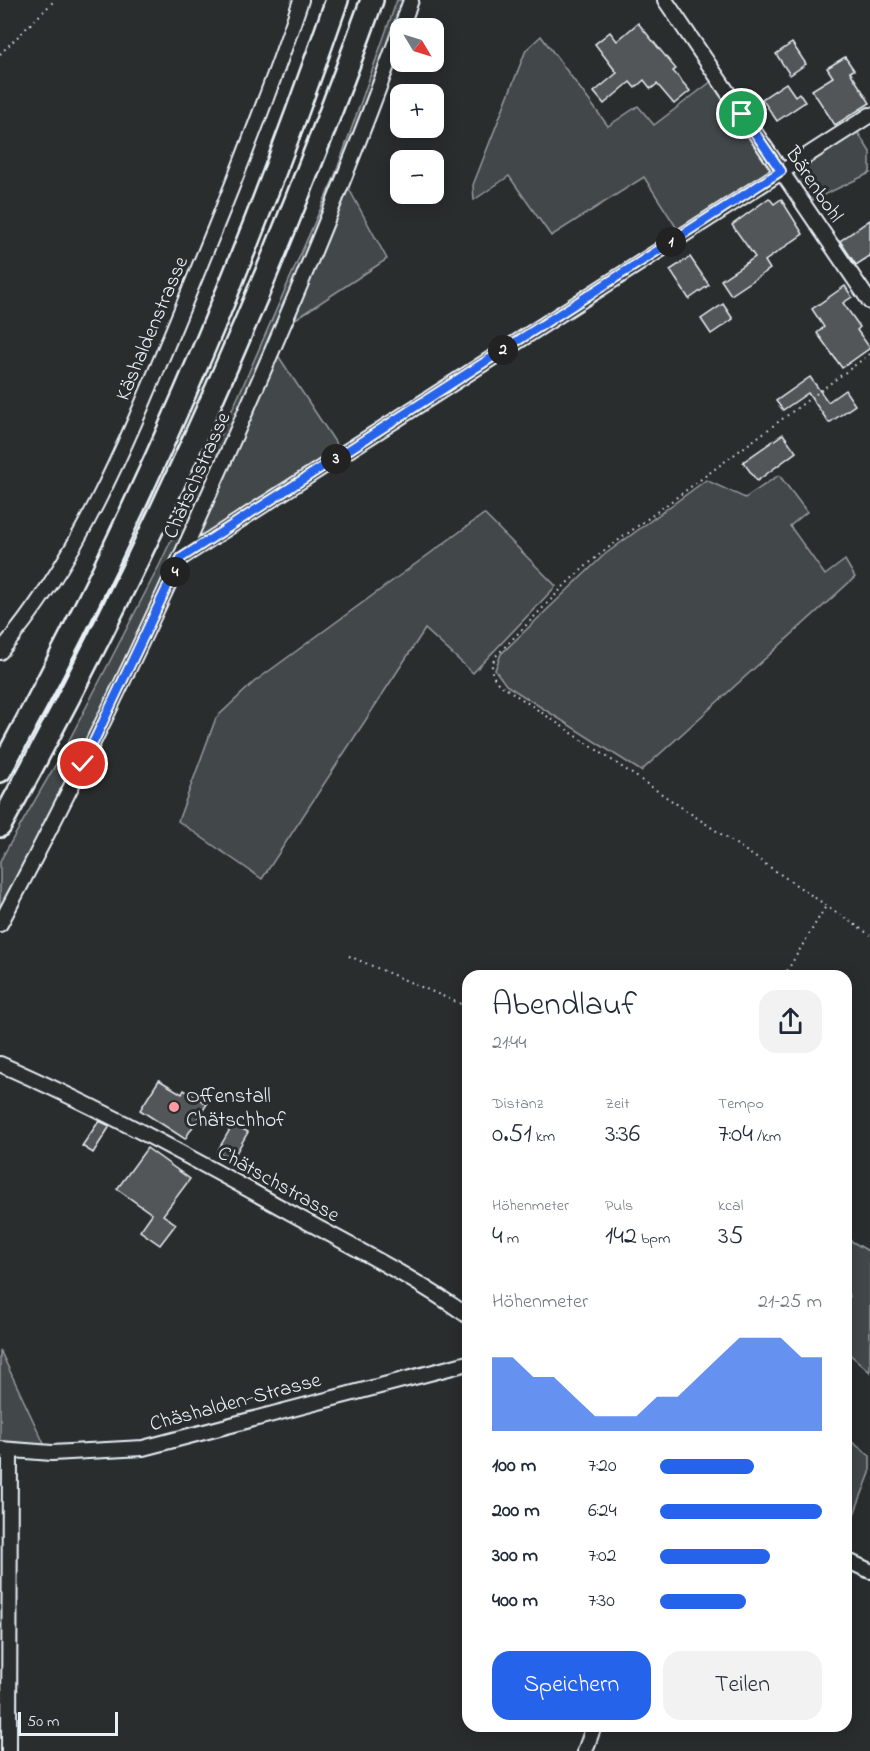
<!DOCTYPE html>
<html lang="de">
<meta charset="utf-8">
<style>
:root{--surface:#fff;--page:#f2f2f3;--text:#1f2937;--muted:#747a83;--accent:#2563eb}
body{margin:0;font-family:"Indie Flower",sans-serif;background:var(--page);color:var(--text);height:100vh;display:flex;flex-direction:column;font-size:22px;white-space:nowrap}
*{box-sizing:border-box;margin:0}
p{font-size:20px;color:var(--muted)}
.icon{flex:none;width:33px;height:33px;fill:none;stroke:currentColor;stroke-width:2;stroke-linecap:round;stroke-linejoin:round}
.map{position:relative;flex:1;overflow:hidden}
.sheet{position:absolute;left:462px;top:970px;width:390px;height:762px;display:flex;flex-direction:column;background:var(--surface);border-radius:18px;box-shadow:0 3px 15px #0003}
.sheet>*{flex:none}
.needle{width:39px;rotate:128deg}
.fabs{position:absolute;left:390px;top:18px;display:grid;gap:12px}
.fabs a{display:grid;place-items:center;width:54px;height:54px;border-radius:12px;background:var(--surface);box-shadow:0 3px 15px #0003;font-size:30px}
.scale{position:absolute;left:18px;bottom:15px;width:100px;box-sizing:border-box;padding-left:6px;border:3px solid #e8f1f8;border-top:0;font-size:16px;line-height:21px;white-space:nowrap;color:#e8f1f8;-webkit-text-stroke:4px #2a2d2e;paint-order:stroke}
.pin{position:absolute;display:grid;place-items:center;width:51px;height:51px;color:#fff;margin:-26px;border:3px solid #fff;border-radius:50%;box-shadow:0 2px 6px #0007}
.km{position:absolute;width:30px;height:30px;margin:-15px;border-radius:50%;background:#222;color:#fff;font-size:16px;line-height:30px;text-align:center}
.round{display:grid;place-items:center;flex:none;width:63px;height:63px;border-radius:18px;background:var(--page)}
.headline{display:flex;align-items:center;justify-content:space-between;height:102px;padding:0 30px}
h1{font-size:33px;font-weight:600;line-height:45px}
.metrics{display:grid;grid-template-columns:repeat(3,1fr);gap:9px;height:102px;padding:6px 30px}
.metrics div{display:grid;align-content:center}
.metrics b{font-size:26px;font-weight:600}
.metrics small{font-size:16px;font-weight:400}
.metrics p{font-size:16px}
.chart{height:168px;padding:12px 30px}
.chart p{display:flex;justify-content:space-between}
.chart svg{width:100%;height:108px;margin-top:6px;fill:var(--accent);opacity:.7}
.cta{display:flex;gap:12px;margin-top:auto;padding:12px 30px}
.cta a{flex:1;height:69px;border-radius:18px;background:var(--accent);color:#fff;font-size:24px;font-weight:600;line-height:69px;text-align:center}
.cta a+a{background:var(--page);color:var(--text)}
ul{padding:0 30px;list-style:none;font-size:20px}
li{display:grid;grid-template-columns:96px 72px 1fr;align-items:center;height:45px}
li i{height:15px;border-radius:8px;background:var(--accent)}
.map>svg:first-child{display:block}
</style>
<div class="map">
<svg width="870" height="1751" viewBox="0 0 870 1751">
<rect width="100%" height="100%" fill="#2a2d2e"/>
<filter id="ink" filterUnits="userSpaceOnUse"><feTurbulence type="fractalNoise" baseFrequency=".0167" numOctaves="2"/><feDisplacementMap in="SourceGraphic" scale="12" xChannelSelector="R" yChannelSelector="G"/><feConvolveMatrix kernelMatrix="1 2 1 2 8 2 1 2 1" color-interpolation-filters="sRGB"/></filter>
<g filter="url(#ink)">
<path fill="#424648" stroke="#959ca0" stroke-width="1.5" d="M397 0H406L286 315 96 729 0 912V861L64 750 159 566 238 397 334 178Z
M541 36 608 126 638 106 654 125 712 81 772 170 678 230 644 177 551 236 509 176 474 200 473 185 526 50Z
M857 131 870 152V173L809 202 789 173Z
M348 187 387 259 294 320Z
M277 354 341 451 192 543Z
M779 475 807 512 790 526 825 575 845 560 855 577 641 771 506 685 495 670 501 654 604 555 706 480 745 498Z
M484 514 556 586 473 673 425 629 262 879 178 821 216 718 254 682Z
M846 1238 870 1252V1372L846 1351V1303L850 1296 846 1290Z
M0 1350 46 1448 0 1442Z
M846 1437 870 1456V1473L846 1535Z"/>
<path fill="#535759" stroke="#e8f1f8" stroke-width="1.5" d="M638 23 676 69 673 71 690 91 674 104 657 84 651 89 644 80 635 88 630 82 604 104 594 92 617 73 595 44 610 32 617 41Z
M792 43 806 64 790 75 776 54Z
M845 57 854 70 850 72 870 103 835 125 812 90 833 77 827 68Z
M786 83 795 96 799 93 805 102 777 121 762 99Z
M769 198 774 204 781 199 803 234 765 261 770 269 731 295 721 280 755 257 732 225Z
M870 220V256L856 265 840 241Z
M690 257 709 285 689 299 670 270Z
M845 286 852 297 843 303 860 327 857 330 870 348 842 368 817 333 824 327 812 309Z
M723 304 733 319 711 334 701 319Z
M810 377 828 402 845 390 855 405 829 423 808 393 783 410 776 401Z
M783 434 796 452 757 481 743 462Z
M159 1080 182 1094 184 1090 207 1104 185 1139 140 1110Z
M99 1121 110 1126 93 1153 82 1146Z
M233 1124 248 1132 232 1160 217 1152Z
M147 1148 190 1179 163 1215 176 1224 160 1245 140 1231 152 1214 117 1189Z"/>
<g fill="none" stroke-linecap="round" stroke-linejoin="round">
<g stroke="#e8f1f8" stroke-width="18">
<path id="minor" d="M665 0 870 302
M401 28 411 0
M181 558 870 115
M0 652C85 552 132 429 182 309 224 207 266 104 301 0
M0 924C69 795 133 663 193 530 267 365 339 200 400 30
M0 1064C100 1108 196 1160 291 1213 351 1246 413 1277 468 1316
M0 1449 52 1453 143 1448 468 1363
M846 1560 870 1571
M9 1751 10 1450
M585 1751 594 1726"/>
</g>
<g stroke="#e8f1f8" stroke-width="26">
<path id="highway" d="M0 771C137 521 244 269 337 0
M0 826C146 561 270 285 372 0"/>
</g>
<path stroke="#e8f1f8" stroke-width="2" stroke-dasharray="1.5 4.5" stroke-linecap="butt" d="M0 54 55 0
M870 354 600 554 569 581 496 656C490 667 490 673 498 683L870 935
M349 956 468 1007
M784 976 826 906"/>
<use href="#minor" stroke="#2a2d2e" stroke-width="14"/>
<use href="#highway" stroke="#2a2d2e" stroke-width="21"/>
</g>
</g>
<g fill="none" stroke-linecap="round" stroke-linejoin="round" filter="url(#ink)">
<g stroke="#fff" stroke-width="12">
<path id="route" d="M83 764 181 558 781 171 742 114"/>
</g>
<use href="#route" stroke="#2563eb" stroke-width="8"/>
</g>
<circle fill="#ff9aa2" stroke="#2a2d2e" stroke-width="2" cx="174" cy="1107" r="6"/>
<g text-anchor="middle" stroke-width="6" stroke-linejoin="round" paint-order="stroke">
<g font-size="21" fill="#e8f1f8" stroke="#2a2d2e">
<text transform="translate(815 184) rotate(56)" y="7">Bärenbohl</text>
<text transform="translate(151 328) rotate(-67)" y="7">Käshaldenstrasse</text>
<text transform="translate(196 475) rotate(-66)" y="7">Chätschstrasse</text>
<text transform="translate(279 1183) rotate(29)" y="7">Chätschstrasse</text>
<text transform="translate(235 1401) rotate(-15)" y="7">Chäshalden-Strasse</text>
</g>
<g font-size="21" fill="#e8f1f8" stroke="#2a2d2e" text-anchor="start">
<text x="186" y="1102">Offenstall<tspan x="186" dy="24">Chätschhof</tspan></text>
</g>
</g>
</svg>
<div class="fabs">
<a><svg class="needle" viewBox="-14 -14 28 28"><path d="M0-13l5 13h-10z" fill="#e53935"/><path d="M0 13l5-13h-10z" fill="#747a83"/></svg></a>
<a>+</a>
<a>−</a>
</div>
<div class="scale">50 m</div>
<div class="pin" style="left:742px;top:114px;background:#1e9e55"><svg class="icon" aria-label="arrive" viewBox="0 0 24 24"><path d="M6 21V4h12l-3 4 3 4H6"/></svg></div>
<div class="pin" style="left:83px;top:764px;background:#d93025"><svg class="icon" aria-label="check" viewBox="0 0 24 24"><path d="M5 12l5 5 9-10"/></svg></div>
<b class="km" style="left:671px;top:242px">1</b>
<b class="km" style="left:503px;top:350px">2</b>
<b class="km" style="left:336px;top:459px">3</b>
<b class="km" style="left:175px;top:572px">4</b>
<section class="sheet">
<div class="headline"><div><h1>Abendlauf</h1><p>21:44</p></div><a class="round"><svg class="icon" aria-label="share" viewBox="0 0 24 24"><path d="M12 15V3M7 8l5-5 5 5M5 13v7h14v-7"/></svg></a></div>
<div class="metrics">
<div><p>Distanz</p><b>0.51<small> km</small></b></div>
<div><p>Zeit</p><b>3:36</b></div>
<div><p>Tempo</p><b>7:04<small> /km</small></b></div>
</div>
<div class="metrics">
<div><p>Höhenmeter</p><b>4<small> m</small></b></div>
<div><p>Puls</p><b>142<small> bpm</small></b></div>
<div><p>kcal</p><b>35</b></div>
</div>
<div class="chart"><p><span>Höhenmeter</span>21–25 m</p>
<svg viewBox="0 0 160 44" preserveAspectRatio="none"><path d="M0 44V14L10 14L20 22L30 22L40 30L50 38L60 38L70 38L80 30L90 30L100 22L110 14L120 6L130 6L140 6L150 14L160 14V44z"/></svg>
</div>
<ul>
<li><b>100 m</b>7:20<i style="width:58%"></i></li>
<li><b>200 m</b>6:24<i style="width:100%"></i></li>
<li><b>300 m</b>7:02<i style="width:68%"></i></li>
<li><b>400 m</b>7:30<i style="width:53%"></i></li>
</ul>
<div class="cta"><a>Speichern</a><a>Teilen</a></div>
</section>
</div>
